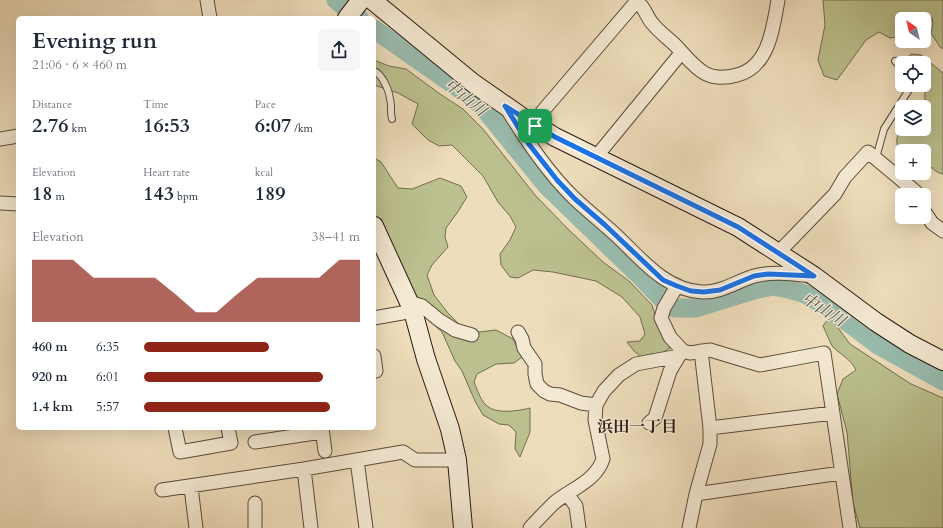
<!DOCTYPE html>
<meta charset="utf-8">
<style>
:root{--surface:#fff;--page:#f6f6f7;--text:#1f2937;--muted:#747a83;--accent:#8f2418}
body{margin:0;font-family:Cardo,"Noto Serif JP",serif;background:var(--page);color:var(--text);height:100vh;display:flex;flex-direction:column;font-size:15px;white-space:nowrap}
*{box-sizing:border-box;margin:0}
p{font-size:13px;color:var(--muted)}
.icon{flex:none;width:22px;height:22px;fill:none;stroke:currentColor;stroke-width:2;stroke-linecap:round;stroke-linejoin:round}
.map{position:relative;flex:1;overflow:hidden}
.details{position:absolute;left:16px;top:16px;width:360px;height:414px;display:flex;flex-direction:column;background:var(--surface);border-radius:6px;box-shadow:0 4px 16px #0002}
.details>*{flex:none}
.needle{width:26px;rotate:325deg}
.tools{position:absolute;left:895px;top:12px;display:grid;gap:8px}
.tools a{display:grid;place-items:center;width:36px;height:36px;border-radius:6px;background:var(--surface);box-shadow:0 4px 16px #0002;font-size:20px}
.pin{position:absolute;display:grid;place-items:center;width:34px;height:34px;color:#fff;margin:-17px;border-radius:8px;box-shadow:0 2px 6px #0006}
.round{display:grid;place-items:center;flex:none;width:42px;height:42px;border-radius:6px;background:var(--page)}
.summary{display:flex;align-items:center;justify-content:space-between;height:68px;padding:0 16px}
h1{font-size:22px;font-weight:800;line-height:30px}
.figures{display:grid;grid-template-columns:repeat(3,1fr);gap:6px;height:68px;padding:4px 16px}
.figures div{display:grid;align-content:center}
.figures b{font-size:20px;font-weight:800}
.figures small{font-size:11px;font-weight:400}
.figures p{font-size:11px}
.chart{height:112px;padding:8px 16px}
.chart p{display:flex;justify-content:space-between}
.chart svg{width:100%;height:72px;margin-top:4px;fill:var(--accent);opacity:.7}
ul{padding:0 16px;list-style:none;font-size:13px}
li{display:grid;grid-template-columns:64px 48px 1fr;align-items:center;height:30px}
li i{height:10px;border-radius:5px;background:var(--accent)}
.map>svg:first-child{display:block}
</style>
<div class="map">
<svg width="943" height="528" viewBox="0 0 943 528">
<rect width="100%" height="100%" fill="#edb"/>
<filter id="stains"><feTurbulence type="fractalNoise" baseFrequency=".005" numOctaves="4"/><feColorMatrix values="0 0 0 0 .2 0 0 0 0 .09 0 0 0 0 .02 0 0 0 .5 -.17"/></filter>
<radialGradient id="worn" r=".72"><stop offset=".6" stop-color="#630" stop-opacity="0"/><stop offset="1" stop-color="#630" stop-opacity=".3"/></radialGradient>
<path fill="#bbc08e" stroke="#726c50" d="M823 0H943V49L940 47 931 33 933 24 932 18 923 13 910 19H902V36L890 38 879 32 866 40 837 80 824 76 818 60 825 25Z
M911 54 921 55 943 73V174C935 173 931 165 924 163V151H902V154C895 145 895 137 902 128L924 129V107H918L925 99 924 63H910L906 60Z
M374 60 389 66 406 69 440 94 463 109 483 129 535 195 570 231 603 262 629 281 652 305 658 324 670 348 661 354H651L641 357 634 351 627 342 640 341 645 334 640 317 622 297 596 281 553 272 533 270 518 278 510 277 501 265 500 254 510 240 516 227 510 216 498 202 483 176 452 145 439 146 428 140 412 124 418 104 398 93 374 85Z
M374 158 381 162 398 188 412 189 440 178 461 186 467 197 457 213 446 228 445 237 448 247 432 265 427 275 434 295 448 313 463 328 479 332 496 330 513 339 522 357 514 363 496 364 477 374 474 382C477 389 480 399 485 404 494 415 518 411 530 408V432L520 457 515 449 516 432 509 425 499 424 483 415 475 401 462 371 455 361 442 332 423 315V302L409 291 374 213Z
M828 319 833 321 850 344 911 384 943 398V528H860L853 503 847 432 837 394 843 379 856 370C851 359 841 355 833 347 831 345 825 330 823 326Z"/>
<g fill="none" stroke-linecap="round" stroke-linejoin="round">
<path stroke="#99bcae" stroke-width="19" d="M336 0 359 18
M374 29 464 92 482 106 547 186 641 277 660 297 675 308H696L754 290 773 286 788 289 805 294 826 306 878 345 943 381"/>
<g stroke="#5a4a3c" stroke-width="8">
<path id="lane" d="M895 61 902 69
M374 71C382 74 389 90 390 99 392 105 390 112 392 119
M876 158 884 129 912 85"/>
</g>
<g stroke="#5a4a3c" stroke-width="15">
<path id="street" d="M207 0 210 18
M635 0 636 2C644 5 646 16 652 23 659 32 668 38 676 46 695 66 705 84 737 75 769 67 773 28 778 0
M507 109C527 141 548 173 575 199 589 212 604 224 618 237 643 261 666 290 702 292 721 293 737 281 754 276 773 271 793 274 812 276
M535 126 542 112 636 2
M0 139 18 136
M596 157 677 58 682 53
M0 203 18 204
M924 211 932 223 943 231
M779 252 835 194 845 177 868 152 916 192 918 195
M677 286 664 308 661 318 670 337 683 351 690 353 710 350 760 365 824 353 850 528
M409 302 422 306 439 320 455 330 472 335
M374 318 413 311
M518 332 522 339 524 348 535 364V374L537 384 544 391 550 394 560 395 581 403 596 405
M374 356 376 371
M649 423 655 418 670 371 679 356
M175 428 180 452 231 443 228 428
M322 428 325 451
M710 428 833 413
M255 442 322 432
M357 460 366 528
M304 469 311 528
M191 487 196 528
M162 490 304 469 403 452 415 460H457
M567 494 576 506 579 528
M696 494 841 473
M255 503V528
M530 528C538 519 546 511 554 503 571 489 596 481 603 459L595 420 596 405 604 391 619 375 636 364 679 356 683 351
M689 528 696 494 710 444V428L701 351"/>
</g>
<g stroke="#291912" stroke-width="20">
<path id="secondary" d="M372 0 473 83 522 117 555 137 738 227 814 276 876 322 910 344 943 361
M347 18 361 0
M374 226 413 311 426 359 450 429 457 460 463 528"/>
</g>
<use href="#lane" stroke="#f4e9d3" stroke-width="6"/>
<use href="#street" stroke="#f4e9d3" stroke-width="13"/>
<use href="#secondary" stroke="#f4e9d3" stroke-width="18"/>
</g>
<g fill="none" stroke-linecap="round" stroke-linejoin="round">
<g stroke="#fff" stroke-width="8">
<path id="route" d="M505 106 555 137 738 227 814 276 768 274 754 276 720 290 704 292 691 291 677 286 663 280 605 225 575 199 557 180 528 143Z"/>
</g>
<use href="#route" stroke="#1a73e8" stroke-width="5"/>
</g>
<g text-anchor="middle" stroke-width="3" stroke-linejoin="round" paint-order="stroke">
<g font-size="16" font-style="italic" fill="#505249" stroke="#f4e9d3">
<text transform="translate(466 97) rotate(39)" y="6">中山川</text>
<text transform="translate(824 309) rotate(32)" y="6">中山川</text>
</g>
<g font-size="16" font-weight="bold" fill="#291912" stroke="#f4e9d3">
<text x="637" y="432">浜田一丁目</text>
</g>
</g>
<rect width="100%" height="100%" filter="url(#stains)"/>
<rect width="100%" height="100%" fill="url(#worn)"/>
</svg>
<div class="tools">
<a><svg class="needle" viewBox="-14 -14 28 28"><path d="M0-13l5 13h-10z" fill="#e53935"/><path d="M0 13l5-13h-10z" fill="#747a83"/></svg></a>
<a><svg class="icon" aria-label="locate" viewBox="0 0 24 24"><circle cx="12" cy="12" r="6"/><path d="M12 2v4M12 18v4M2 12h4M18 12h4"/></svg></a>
<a><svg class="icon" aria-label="layers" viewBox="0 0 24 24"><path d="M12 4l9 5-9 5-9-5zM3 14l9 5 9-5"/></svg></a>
<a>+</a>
<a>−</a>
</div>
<div class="pin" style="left:535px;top:126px;background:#1e9e55"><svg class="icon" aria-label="arrive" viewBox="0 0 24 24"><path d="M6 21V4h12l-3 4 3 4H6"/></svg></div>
<section class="details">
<div class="summary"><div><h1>Evening run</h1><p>21:06 · 6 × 460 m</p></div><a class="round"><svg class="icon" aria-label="share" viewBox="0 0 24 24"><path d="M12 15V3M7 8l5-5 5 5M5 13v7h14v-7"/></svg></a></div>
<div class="figures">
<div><p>Distance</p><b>2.76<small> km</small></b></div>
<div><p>Time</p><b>16:53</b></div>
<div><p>Pace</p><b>6:07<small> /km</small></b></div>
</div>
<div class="figures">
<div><p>Elevation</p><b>18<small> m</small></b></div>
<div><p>Heart rate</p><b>143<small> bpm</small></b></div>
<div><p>kcal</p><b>189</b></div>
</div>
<div class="chart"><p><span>Elevation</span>38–41 m</p>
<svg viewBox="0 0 160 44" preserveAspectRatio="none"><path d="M0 44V6L10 6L20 6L30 17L40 17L50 17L60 17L70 27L80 38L90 38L100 27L110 17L120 17L130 17L140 17L150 6L160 6V44z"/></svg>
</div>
<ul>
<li><b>460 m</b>6:35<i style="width:58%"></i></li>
<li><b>920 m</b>6:01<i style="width:83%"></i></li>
<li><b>1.4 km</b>5:57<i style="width:86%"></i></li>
</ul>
</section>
</div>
